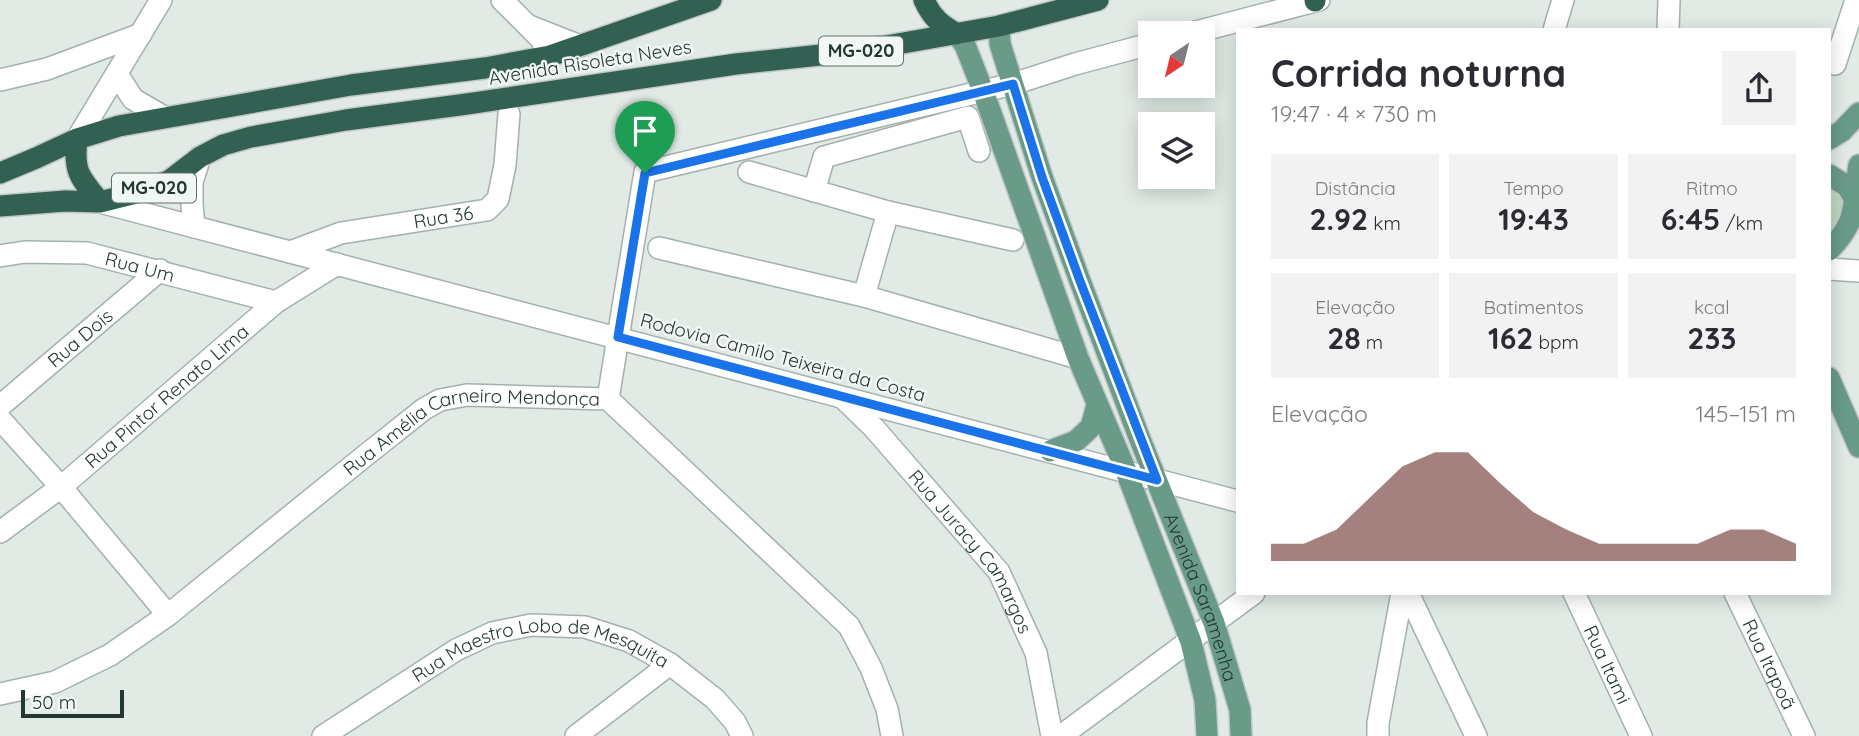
<!DOCTYPE html>
<html lang="pt">
<meta charset="utf-8">
<style>
:root{--surface:#fff;--page:#f2f2f3;--text:#2b2b33;--muted:#7c7c81;--accent:#7e4d4a}
body{margin:0;font-family:Quicksand,sans-serif;background:var(--page);color:var(--text);height:100vh;display:flex;flex-direction:column;font-size:26px;white-space:nowrap}
*{box-sizing:border-box;margin:0}
p{font-size:23px;color:var(--muted)}
.icon{flex:none;width:38px;height:38px;fill:none;stroke:currentColor;stroke-width:2;stroke-linecap:round;stroke-linejoin:round}
.map{position:relative;flex:1;overflow:hidden}
.side{position:absolute;left:1236px;top:28px;width:595px;height:567px;display:flex;flex-direction:column;background:var(--surface);border-radius:0px;box-shadow:0 4px 18px #0003}
.side>*{flex:none}
.needle{width:46px;rotate:215deg}
.tools{position:absolute;left:1138px;top:21px;display:grid;gap:14px}
.tools a{display:grid;place-items:center;width:77px;height:77px;border-radius:0px;background:var(--surface);box-shadow:0 4px 18px #0003;font-size:35px}
.scale{position:absolute;left:21px;bottom:18px;width:103px;box-sizing:border-box;padding-left:7px;border:4px solid #233831;border-top:0;font-size:19px;line-height:24px;white-space:nowrap;color:#233831;-webkit-text-stroke:5px #f1f7f3;paint-order:stroke}
.pin{position:absolute;display:grid;place-items:center;width:60px;height:60px;color:#fff;margin:-72px -30px;border-radius:50% 50% 50% 0;rotate:-45deg;box-shadow:0 0 7px #0007}
.pin .icon{rotate:45deg}
.round{display:grid;place-items:center;flex:none;width:74px;height:74px;border-radius:0px;background:var(--page)}
.overview{display:flex;align-items:center;justify-content:space-between;height:119px;padding:0 35px}
h1{font-size:38px;font-weight:800;line-height:52px}
.stats{display:grid;grid-template-columns:repeat(3,1fr);gap:10px;height:119px;padding:7px 35px}
.stats div{display:grid;align-content:center;border-radius:0px;background:var(--page);text-align:center}
.stats b{font-size:30px;font-weight:800}
.stats small{font-size:19px;font-weight:400}
.stats p{font-size:19px}
.chart{height:196px;padding:14px 35px}
.chart p{display:flex;justify-content:space-between}
.chart svg{width:100%;height:126px;margin-top:7px;fill:var(--accent);opacity:.7}
.map>svg:first-child{display:block}
</style>
<div class="map">
<svg width="1859" height="736" viewBox="0 0 1859 736">
<rect width="100%" height="100%" fill="#e1eae5"/>
<path fill="#bcd9c1" d="M1829 185 1836 188 1849 205 1829 240Z"/>
<g fill="none" stroke-linecap="round" stroke-linejoin="round">
<g stroke="#a4b1ab" stroke-width="24">
<g id="minor">
<path d="M502 0 541 39 550 56"/>
<path d="M529 26 580 46"/>
<path d="M1554 30 1563 0"/>
<path d="M1668 30 1669 0"/>
<path d="M1192 33 1319 0"/>
<path d="M1835 64 1856 0"/>
<path d="M117 74 133 99 164 117"/>
<path d="M0 80 47 69 141 34"/>
<path d="M77 139 161 0"/>
<path d="M749 172 888 212 1013 240"/>
<path d="M814 191 824 157 968 117 979 151"/>
<path d="M100 202 1237 501"/>
<path d="M194 227 192 205V182L200 157"/>
<path d="M659 248 864 296 1078 358"/>
<path id="s1" d="M290 252 341 233 487 210 498 199 505 165 509 114"/>
<path id="s2" d="M0 256 25 252 87 253 276 302"/>
<path d="M1829 269 1859 271"/>
<path d="M864 296 888 212"/>
<path id="s3" d="M843 398 874 428 999 572 1036 653 1052 736"/>
<path d="M608 399 645 172 1013 84 1075 64 1150 44"/>
<path id="s4" d="M0 406 160 270"/>
<path d="M0 419 61 487 168 615"/>
<path id="s5" d="M0 532 61 487 276 302 337 264"/>
<path d="M1408 593 1476 736"/>
<path id="s6" d="M1574 593 1641 736"/>
<path id="s7" d="M1735 593 1804 736"/>
<path id="s8" d="M0 694 55 682 110 655 168 615 366 455 424 409 440 400 467 395 608 399 849 626 871 668 887 709 892 736"/>
<path id="s9" d="M323 736 456 650 492 633 531 625 585 627 629 641 670 664 715 699 735 722 742 736"/>
<path d="M576 736 670 664"/>
<path d="M1061 736 1254 593"/>
<path d="M1378 736V723L1402 593"/>
</g>
</g>
<g stroke="#c1c7c5" stroke-width="24">
<g id="major">
<path id="s10" d="M999 26 1000 44 1042 177 1080 281 1141 442 1214 623 1240 710 1241 736"/>
<path d="M957 34 965 45 983 91 1078 358 1126 471 1191 642 1205 700 1207 736"/>
<path d="M1829 139 1842 131 1859 113"/>
<path d="M1829 175 1847 186 1857 203"/>
<path d="M1829 250C1859 220 1852 207 1859 165"/>
<path d="M1829 378 1859 447"/>
<path d="M1050 451 1076 441 1091 427 1097 405"/>
</g>
</g>
<g stroke="#c1c7c5" stroke-width="24">
<path id="highway" d="M924 0C932 18 941 25 957 34
M1315 1V0
M77 139C73 172 80 178 100 202
M0 173 36 158 77 139 119 126 351 85 485 68 550 56 711 0
M0 206 65 201 100 202 148 190 170 180 200 157 223 145 251 137 346 120 467 104 736 64 858 51 999 26 1098 0"/>
</g>
<use href="#minor" stroke="#fff" stroke-width="21"/>
<use href="#major" stroke="#6a9b89" stroke-width="21"/>
<use href="#highway" stroke="#326153" stroke-width="21"/>
</g>
<g fill="none" stroke-linecap="round" stroke-linejoin="round">
<g stroke="#fff" stroke-width="14">
<path id="route" d="M1013 84 1042 177 1080 281 1157 480 618 337 645 173Z"/>
</g>
<use href="#route" stroke="#1a73e8" stroke-width="9"/>
</g>
<g text-anchor="middle" stroke-width="5" stroke-linejoin="round" paint-order="stroke">
<g fill="#f1f7f3" stroke="#61716b" stroke-width="2">
<rect x="819" y="36.5" width="84" height="29" rx="5"/>
<rect x="112" y="173.5" width="84" height="29" rx="5"/>
</g>
<g font-size="18" font-weight="bold" fill="#233831">
<text x="861" y="57">MG-020</text>
<text x="154" y="194">MG-020</text>
</g>
<g font-size="19" fill="#233831" stroke="#f1f7f3">
<text transform="translate(590 62) rotate(-9)" y="7">Avenida Risoleta Neves</text>
<text dy="7" stroke="none"><textPath href="#s1" startOffset="158">Rua 36</textPath></text>
<text dy="7" stroke="none"><textPath href="#s2" startOffset="142">Rua Um</textPath></text>
<text dy="7" stroke="none"><textPath href="#s4" startOffset="105">Rua Dois</textPath></text>
<text transform="translate(783 357) rotate(15)" y="7">Rodovia Camilo Teixeira da Costa</text>
<text dy="7" stroke="none"><textPath href="#s5" startOffset="215">Rua Pintor Renato Lima</textPath></text>
<text dy="7" stroke="none"><textPath href="#s8" startOffset="556">Rua Amélia Carneiro Mendonça</textPath></text>
<text dy="7" stroke="none"><textPath href="#s3" startOffset="201">Rua Juracy Camargos</textPath></text>
<text dy="7" stroke="none"><textPath href="#s10" startOffset="607">Avenida Saramenha</textPath></text>
<text dy="7" stroke="none"><textPath href="#s6" startOffset="79">Rua Itami</textPath></text>
<text dy="7" stroke="none"><textPath href="#s7" startOffset="79">Rua Itapoã</textPath></text>
<text dy="7" stroke="none"><textPath href="#s9" startOffset="245">Rua Maestro Lobo de Mesquita</textPath></text>
</g>
</g>
</svg>
<div class="tools">
<a><svg class="needle" viewBox="-14 -14 28 28"><path d="M0-13l5 13h-10z" fill="#e53935"/><path d="M0 13l5-13h-10z" fill="#7c7c81"/></svg></a>
<a><svg class="icon" aria-label="layers" viewBox="0 0 24 24"><path d="M12 4l9 5-9 5-9-5zM3 14l9 5 9-5"/></svg></a>
</div>
<div class="scale">50 m</div>
<div class="pin" style="left:645px;top:173px;background:#1e9e55"><svg class="icon" aria-label="arrive" viewBox="0 0 24 24"><path d="M6 21V4h12l-3 4 3 4H6"/></svg></div>
<section class="side">
<div class="overview"><div><h1>Corrida noturna</h1><p>19:47 · 4 × 730 m</p></div><a class="round"><svg class="icon" aria-label="share" viewBox="0 0 24 24"><path d="M12 15V3M7 8l5-5 5 5M5 13v7h14v-7"/></svg></a></div>
<div class="stats">
<div><p>Distância</p><b>2.92<small> km</small></b></div>
<div><p>Tempo</p><b>19:43</b></div>
<div><p>Ritmo</p><b>6:45<small> /km</small></b></div>
</div>
<div class="stats">
<div><p>Elevação</p><b>28<small> m</small></b></div>
<div><p>Batimentos</p><b>162<small> bpm</small></b></div>
<div><p>kcal</p><b>233</b></div>
</div>
<div class="chart"><p><span>Elevação</span>145–151 m</p>
<svg viewBox="0 0 160 44" preserveAspectRatio="none"><path d="M0 44V38L10 38L20 33L30 22L40 11L50 6L60 6L70 17L80 27L90 33L100 38L110 38L120 38L130 38L140 33L150 33L160 38V44z"/></svg>
</div>
</section>
</div>
